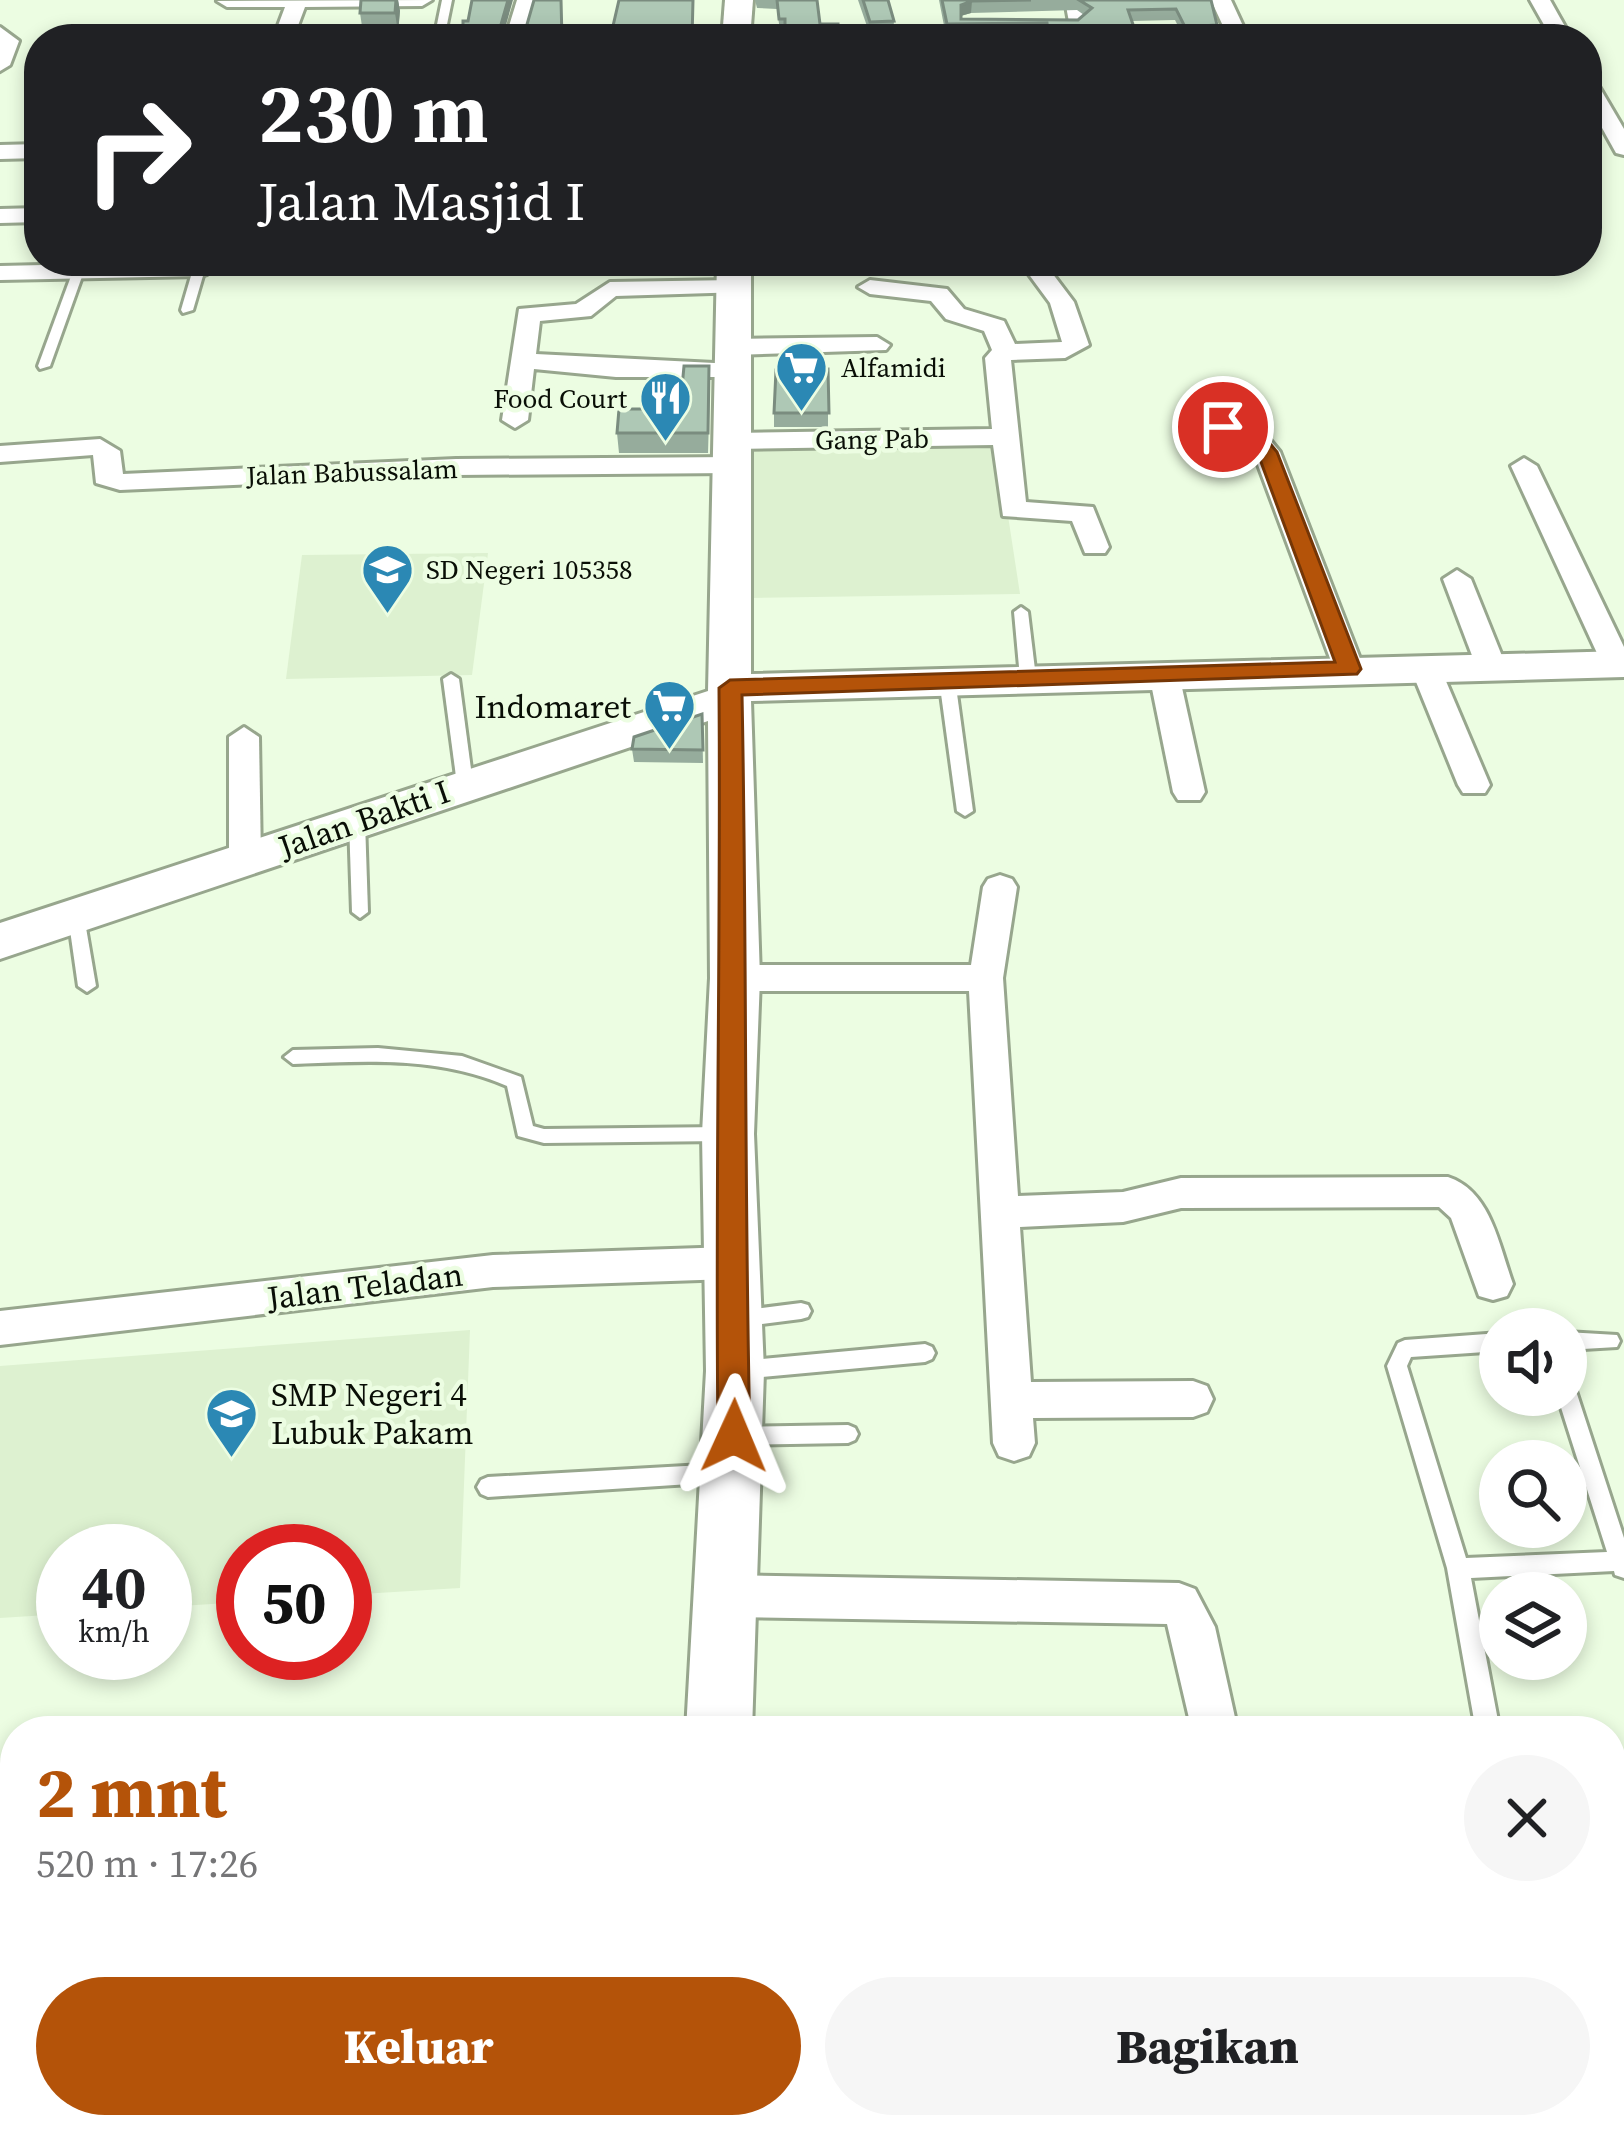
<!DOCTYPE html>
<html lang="id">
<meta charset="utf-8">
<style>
:root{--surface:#fff;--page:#f6f6f6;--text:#202124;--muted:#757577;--accent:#b45309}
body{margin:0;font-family:"Source Serif 4",serif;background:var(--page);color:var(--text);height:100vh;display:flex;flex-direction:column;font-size:45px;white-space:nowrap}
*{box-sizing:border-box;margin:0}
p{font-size:39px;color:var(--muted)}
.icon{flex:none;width:66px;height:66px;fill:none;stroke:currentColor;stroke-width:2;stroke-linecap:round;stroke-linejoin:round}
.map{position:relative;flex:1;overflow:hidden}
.sheet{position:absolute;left:0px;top:1716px;width:1626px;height:423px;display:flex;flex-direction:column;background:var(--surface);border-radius:48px 48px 0 0;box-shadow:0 6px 18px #0003}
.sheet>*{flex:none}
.top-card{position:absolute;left:24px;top:24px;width:1578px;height:252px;border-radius:48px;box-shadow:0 6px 18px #0003;background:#202124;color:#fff;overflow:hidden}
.tools{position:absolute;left:1479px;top:1308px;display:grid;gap:24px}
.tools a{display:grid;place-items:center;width:108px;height:108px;border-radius:50%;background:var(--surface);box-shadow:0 6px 18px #0003;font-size:60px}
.speed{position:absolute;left:36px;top:1524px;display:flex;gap:24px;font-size:60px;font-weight:700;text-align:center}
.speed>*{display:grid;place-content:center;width:156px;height:156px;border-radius:50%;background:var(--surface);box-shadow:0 6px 18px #0003;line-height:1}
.speed small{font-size:30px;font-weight:400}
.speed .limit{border:18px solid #d22;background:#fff;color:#111}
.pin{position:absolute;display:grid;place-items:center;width:102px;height:102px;color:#fff;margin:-51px;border:6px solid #fff;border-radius:50%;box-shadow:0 3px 12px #0007}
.me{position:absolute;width:132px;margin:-66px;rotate:1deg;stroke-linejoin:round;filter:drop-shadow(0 0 9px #0008)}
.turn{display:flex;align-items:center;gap:42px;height:252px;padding:0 36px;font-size:54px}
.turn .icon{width:156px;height:156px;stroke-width:2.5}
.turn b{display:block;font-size:84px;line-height:102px}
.round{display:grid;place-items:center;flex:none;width:126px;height:126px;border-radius:63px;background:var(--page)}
.head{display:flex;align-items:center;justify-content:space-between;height:204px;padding:0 36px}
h1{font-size:72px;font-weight:800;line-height:90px;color:var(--accent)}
.button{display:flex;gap:24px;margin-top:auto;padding:24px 36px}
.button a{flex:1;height:138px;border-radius:72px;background:var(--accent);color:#fff;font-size:48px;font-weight:800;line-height:138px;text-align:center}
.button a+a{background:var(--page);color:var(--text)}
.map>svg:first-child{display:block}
.built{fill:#ddf1d0}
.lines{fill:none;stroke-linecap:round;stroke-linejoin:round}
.service-casing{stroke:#97a68d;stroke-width:6}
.minor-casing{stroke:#97a68d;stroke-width:6}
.secondary-casing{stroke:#97a68d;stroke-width:6}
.service{fill:#fff;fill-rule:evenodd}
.minor{fill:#fff;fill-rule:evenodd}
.secondary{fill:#fff;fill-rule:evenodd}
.wall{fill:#96ac9c;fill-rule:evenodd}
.shaded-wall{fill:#7a8c7f}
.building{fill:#aec8b5;stroke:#7a8c7f;stroke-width:3}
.route{fill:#b45309;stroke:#753606;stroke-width:3}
.labels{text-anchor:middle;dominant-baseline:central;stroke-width:9;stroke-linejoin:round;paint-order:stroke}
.far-poi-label{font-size:27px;fill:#090e06;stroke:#ecfde2;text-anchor:start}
.far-street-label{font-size:27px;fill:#090e06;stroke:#ecfde2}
.poi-label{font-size:33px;fill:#090e06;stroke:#ecfde2;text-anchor:end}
.street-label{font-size:33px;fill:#090e06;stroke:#ecfde2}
</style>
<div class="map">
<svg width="1624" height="2137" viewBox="0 0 1624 2137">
<rect width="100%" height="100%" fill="#ecfde2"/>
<g class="built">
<path d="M997,444L1020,594L751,598L749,448Z"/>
<path d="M488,553L472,675L286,679L302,555Z"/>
<path d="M470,1330L460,1588L345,1595V1551H243V1602L165,1607V1551H63V1614L0,1618V1366Z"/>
</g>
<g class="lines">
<defs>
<g id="service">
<path d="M442,0H452L444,39H434Z"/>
<path d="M199,265L205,269L193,310L183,313L181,310L193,269Z"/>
<path d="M74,268L84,271L50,366L40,369L38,366Z"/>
<path d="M1021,607L1028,612L1036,678L1028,683L1020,678L1014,612Z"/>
<path d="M451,674L459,679L473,784L465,789L457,784L443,679Z"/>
<path d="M947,674L955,679L973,811L965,816L957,811L939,679Z"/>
<path d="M357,815L365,821L368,912L360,918L352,912L349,821Z"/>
<path d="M76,910L84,916L96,986L87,992L78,986L68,916Z"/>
<path d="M378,1048L462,1056L521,1077L533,1126L544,1129L723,1127L730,1129L732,1134L730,1139L723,1141L544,1143L518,1136L507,1086C438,1056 366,1061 293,1064L284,1057L293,1050Z"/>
<path d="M801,1303L808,1305L811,1311L808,1317L801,1319L737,1327L730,1325L727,1319L730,1313L737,1311Z"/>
<path d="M1566,1332L1617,1335L1620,1341L1617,1347L1566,1350Z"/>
<path d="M1500,1333V1351L1411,1357L1407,1366L1466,1558L1607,1552L1557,1395H1566V1382L1573,1385L1576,1391L1624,1538V1578L1615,1575L1614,1571L1471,1578L1500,1731H1476L1447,1568L1387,1366L1398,1343L1405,1340Z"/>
<path d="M925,1344L932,1347L935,1353L932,1359L925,1362L740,1379L733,1376L730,1370L733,1364L740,1361Z"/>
<path d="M848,1425L855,1428L858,1434L855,1440L848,1443L739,1445L732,1442L729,1436L732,1430L739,1427Z"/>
<path d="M721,1464L728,1466L732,1473L728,1480L721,1482L488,1497L481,1494L477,1487L481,1480L488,1477Z"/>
<rect x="1611" y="1958" width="13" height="24"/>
</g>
<g id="minor">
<path d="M432,0L422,6L305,7L293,39H273L285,7H227L217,1Z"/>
<path d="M517,0H537L525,39H505Z"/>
<path d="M1065,0H1085L1092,39H1072Z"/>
<path d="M1211,0H1231L1249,39H1229Z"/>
<path d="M1530,0H1550L1572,39H1552Z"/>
<path d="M0,27L19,41L10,65L0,71Z"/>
<path d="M1587,76L1594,78L1624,129V155L1616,153L1587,101Z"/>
<path d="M39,144V158L0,159V145Z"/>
<path d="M39,208V222L0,223V209Z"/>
<path d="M213,261L207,274L199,276L0,280V266Z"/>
<path d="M1019,261H1043L1074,302L1089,345L1065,358L1011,360L1026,502L1093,507L1109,547L1105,553H1085L1072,521L1003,516L993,445L735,449L722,441L735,433L992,429L985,358L992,350L984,331L946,319L931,301L870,294L858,287L870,280L947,289L964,309L1004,321L1015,344L1062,342L1050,303Z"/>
<path d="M734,280L746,287L743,292L616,296L591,316L540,321L536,354L734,364L743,367L747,372L743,377H616L534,369L528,420L515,428L502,420L519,309L576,304L610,282Z"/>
<path d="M877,337L890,345L886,350L733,355L720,347L733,339Z"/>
<path d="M1223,419L1263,431L1280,452L1364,669L1360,676L1349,679L1334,669L1254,454L1245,443L1210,427Z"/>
<path d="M100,439L120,451L123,474L456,459L734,457L747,465L734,473L456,475L120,490L96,483L93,455L0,462V446Z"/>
<path d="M1524,458L1537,466L1624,647V672L1606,671L1602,664L1511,466Z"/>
<path d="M1457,570L1471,579L1506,666L1502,673H1480L1476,666L1443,579Z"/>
<path d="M1425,657L1440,667L1490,785L1485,793H1463L1458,785L1410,667Z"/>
<path d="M1164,664L1179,674L1205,792L1200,800H1178L1173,792L1149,674Z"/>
<path d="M244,727L259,737L261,860L257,868H233L229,860V737Z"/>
<path d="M1000,875L1012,879L1017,887L1003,978L1018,1196L1123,1192L1181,1178L1448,1177C1491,1191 1499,1246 1513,1284L1507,1296L1493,1300L1479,1296L1451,1218L1439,1207L1181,1208L1123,1222L1020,1227L1031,1382L1193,1381L1207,1386L1213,1399L1207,1412L1193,1417L1033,1418L1035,1443L1029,1456L1014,1461L999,1456L993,1443L969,991H735L723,987L718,978L723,969L735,965H971L983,887L988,879Z"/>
<path d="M730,1247L744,1252L749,1263L744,1274L730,1279L493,1287L0,1345V1311L493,1255Z"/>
<path d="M726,1575L1179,1583L1195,1589L1215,1627L1238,1731H1192L1167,1624L726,1617L710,1611L704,1596L710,1581Z"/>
<rect x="75" y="2124" width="52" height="13"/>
<path d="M205,2124H257L256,2137H204Z"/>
<path d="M1270,2124H1322L1325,2137H1273Z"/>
<path d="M1459,2124H1511L1513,2137H1461Z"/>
</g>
<g id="secondary">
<path d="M725,0H753L750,39H722Z"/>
<path d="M717,261H751V674L1624,651V677L751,701L760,978L754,1134L764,1371L752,1731H686L706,1371L702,1134L710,978L708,721L0,959V923L708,691Z"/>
<path d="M674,2124H748L749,2137H675Z"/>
</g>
</defs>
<use href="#service" class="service-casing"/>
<use href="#minor" class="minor-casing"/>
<use href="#secondary" class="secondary-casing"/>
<use href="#service" class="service"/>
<use href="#minor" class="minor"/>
<use href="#secondary" class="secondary"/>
</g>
<g class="wall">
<path d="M361,0H398L400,11L398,32L363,33L360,13Z"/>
<path d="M755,0H817L785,31H780L777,9L757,8Z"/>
<path d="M858,0H888L894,21L893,33L870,35Z"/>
<path d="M939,0H1211L1217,25L1216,37L1184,38L1175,20L1132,21L1138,39H1046V34L946,36ZM1077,10L1084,15L1078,20L961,19V16L971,13Z"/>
<path d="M828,369V427H774V413Z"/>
<path d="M710,386L708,453H619L617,433L680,409Z"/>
<path d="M702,714L703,763L634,762L632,749Z"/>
</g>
<g class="shaded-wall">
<path d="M396,0H398L400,11L398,32L395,13Z"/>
<path d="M508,0H513L502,39L500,28Z"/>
<path d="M972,1L971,13L960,16L961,5Z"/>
</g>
<g class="building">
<path d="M361,0H396L395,13H360Z"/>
<path d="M472,0H508L500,28H526L534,0H561L562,39H463V21H468Z"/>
<path d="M619,0H693L692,39H610Z"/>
<path d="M777,0H817L820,24H838V39H785V19H779Z"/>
<path d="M863,0H888L894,21L870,22Z"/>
<path d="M942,0H1031L972,1L961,5V19L1078,20L1092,8L1079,0H1211L1217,25L1185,27L1176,9L1128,10L1138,39H1049L1047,23L947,24Z"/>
<path d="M684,366H709L708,433H617L619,409H680Z"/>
<path d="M828,369L829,413H774L776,370Z"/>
<path d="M702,714L703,750L632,749L634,737Z"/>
</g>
<path class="route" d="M1223,421L1261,433L1277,452L1361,669L1357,674L742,695C747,942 744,1189 750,1436L745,1446L734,1450L723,1446L718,1436C715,1186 721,937 719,688L730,680L1335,662L1258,454L1247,441L1216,431L1213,427Z"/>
<defs>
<symbol id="supermarket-pin" viewBox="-11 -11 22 30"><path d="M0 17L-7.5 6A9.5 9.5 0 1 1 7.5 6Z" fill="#2b88b4" stroke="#ecfde2"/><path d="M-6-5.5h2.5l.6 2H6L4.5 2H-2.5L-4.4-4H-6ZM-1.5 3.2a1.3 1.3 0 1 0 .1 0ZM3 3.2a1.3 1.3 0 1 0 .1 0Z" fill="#fff"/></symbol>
<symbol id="restaurant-pin" viewBox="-11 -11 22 30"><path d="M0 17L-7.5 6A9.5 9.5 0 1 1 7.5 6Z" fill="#2b88b4" stroke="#ecfde2"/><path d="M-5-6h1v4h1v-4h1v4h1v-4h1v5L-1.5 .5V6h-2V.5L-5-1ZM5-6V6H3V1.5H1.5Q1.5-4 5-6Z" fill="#fff"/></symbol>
<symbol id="school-pin" viewBox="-11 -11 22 30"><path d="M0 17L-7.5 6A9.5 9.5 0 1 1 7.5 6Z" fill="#2b88b4" stroke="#ecfde2"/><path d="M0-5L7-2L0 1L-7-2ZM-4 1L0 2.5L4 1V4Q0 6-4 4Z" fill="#fff"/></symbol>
</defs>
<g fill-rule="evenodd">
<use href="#supermarket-pin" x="772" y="338" width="59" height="81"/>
<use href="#restaurant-pin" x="636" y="368" width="59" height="81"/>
<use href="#school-pin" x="358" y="540" width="59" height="81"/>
<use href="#supermarket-pin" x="640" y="676" width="59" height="81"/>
<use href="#school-pin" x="202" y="1384" width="59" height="81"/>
</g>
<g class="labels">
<g class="far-poi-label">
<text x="841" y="367">Alfamidi</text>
<text x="627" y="398" text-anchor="end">Food Court</text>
<text x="426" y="569">SD Negeri 105358</text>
</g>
<g class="far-street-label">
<text transform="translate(872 439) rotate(-1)">Gang Pab</text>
<text transform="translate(352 472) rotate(-2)">Jalan Babussalam</text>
</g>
<g class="poi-label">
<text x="631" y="706">Indomaret</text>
<text x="271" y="1394" text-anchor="start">SMP Negeri 4<tspan x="271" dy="38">Lubuk Pakam</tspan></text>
</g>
<g class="street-label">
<text transform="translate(364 819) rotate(-19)">Jalan Bakti I</text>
<text transform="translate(365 1286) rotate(-7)">Jalan Teladan</text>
</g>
</g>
</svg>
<div class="tools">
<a><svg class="icon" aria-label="sound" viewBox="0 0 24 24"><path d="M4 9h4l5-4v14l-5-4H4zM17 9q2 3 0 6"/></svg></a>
<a><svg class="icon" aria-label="search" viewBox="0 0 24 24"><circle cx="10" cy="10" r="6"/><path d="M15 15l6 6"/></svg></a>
<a><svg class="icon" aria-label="layers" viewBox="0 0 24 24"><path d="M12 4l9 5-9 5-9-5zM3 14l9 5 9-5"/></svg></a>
</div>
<div class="speed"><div>40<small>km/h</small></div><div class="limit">50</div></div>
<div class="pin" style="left:1223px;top:427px;background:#d93025"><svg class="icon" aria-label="arrive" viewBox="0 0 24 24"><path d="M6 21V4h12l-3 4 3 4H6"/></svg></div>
<svg class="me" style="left:734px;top:1436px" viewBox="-20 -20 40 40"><path d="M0-17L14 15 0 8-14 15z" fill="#b45309" stroke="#fff" stroke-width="4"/></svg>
<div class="top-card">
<div class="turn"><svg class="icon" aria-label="right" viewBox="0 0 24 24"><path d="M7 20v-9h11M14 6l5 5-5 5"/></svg><div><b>230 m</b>Jalan Masjid I</div></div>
</div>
<section class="sheet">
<div class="head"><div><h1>2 mnt</h1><p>520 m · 17:26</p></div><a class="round"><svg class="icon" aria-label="close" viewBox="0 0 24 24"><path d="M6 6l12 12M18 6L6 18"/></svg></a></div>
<div class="button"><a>Keluar</a><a>Bagikan</a></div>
</section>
</div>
